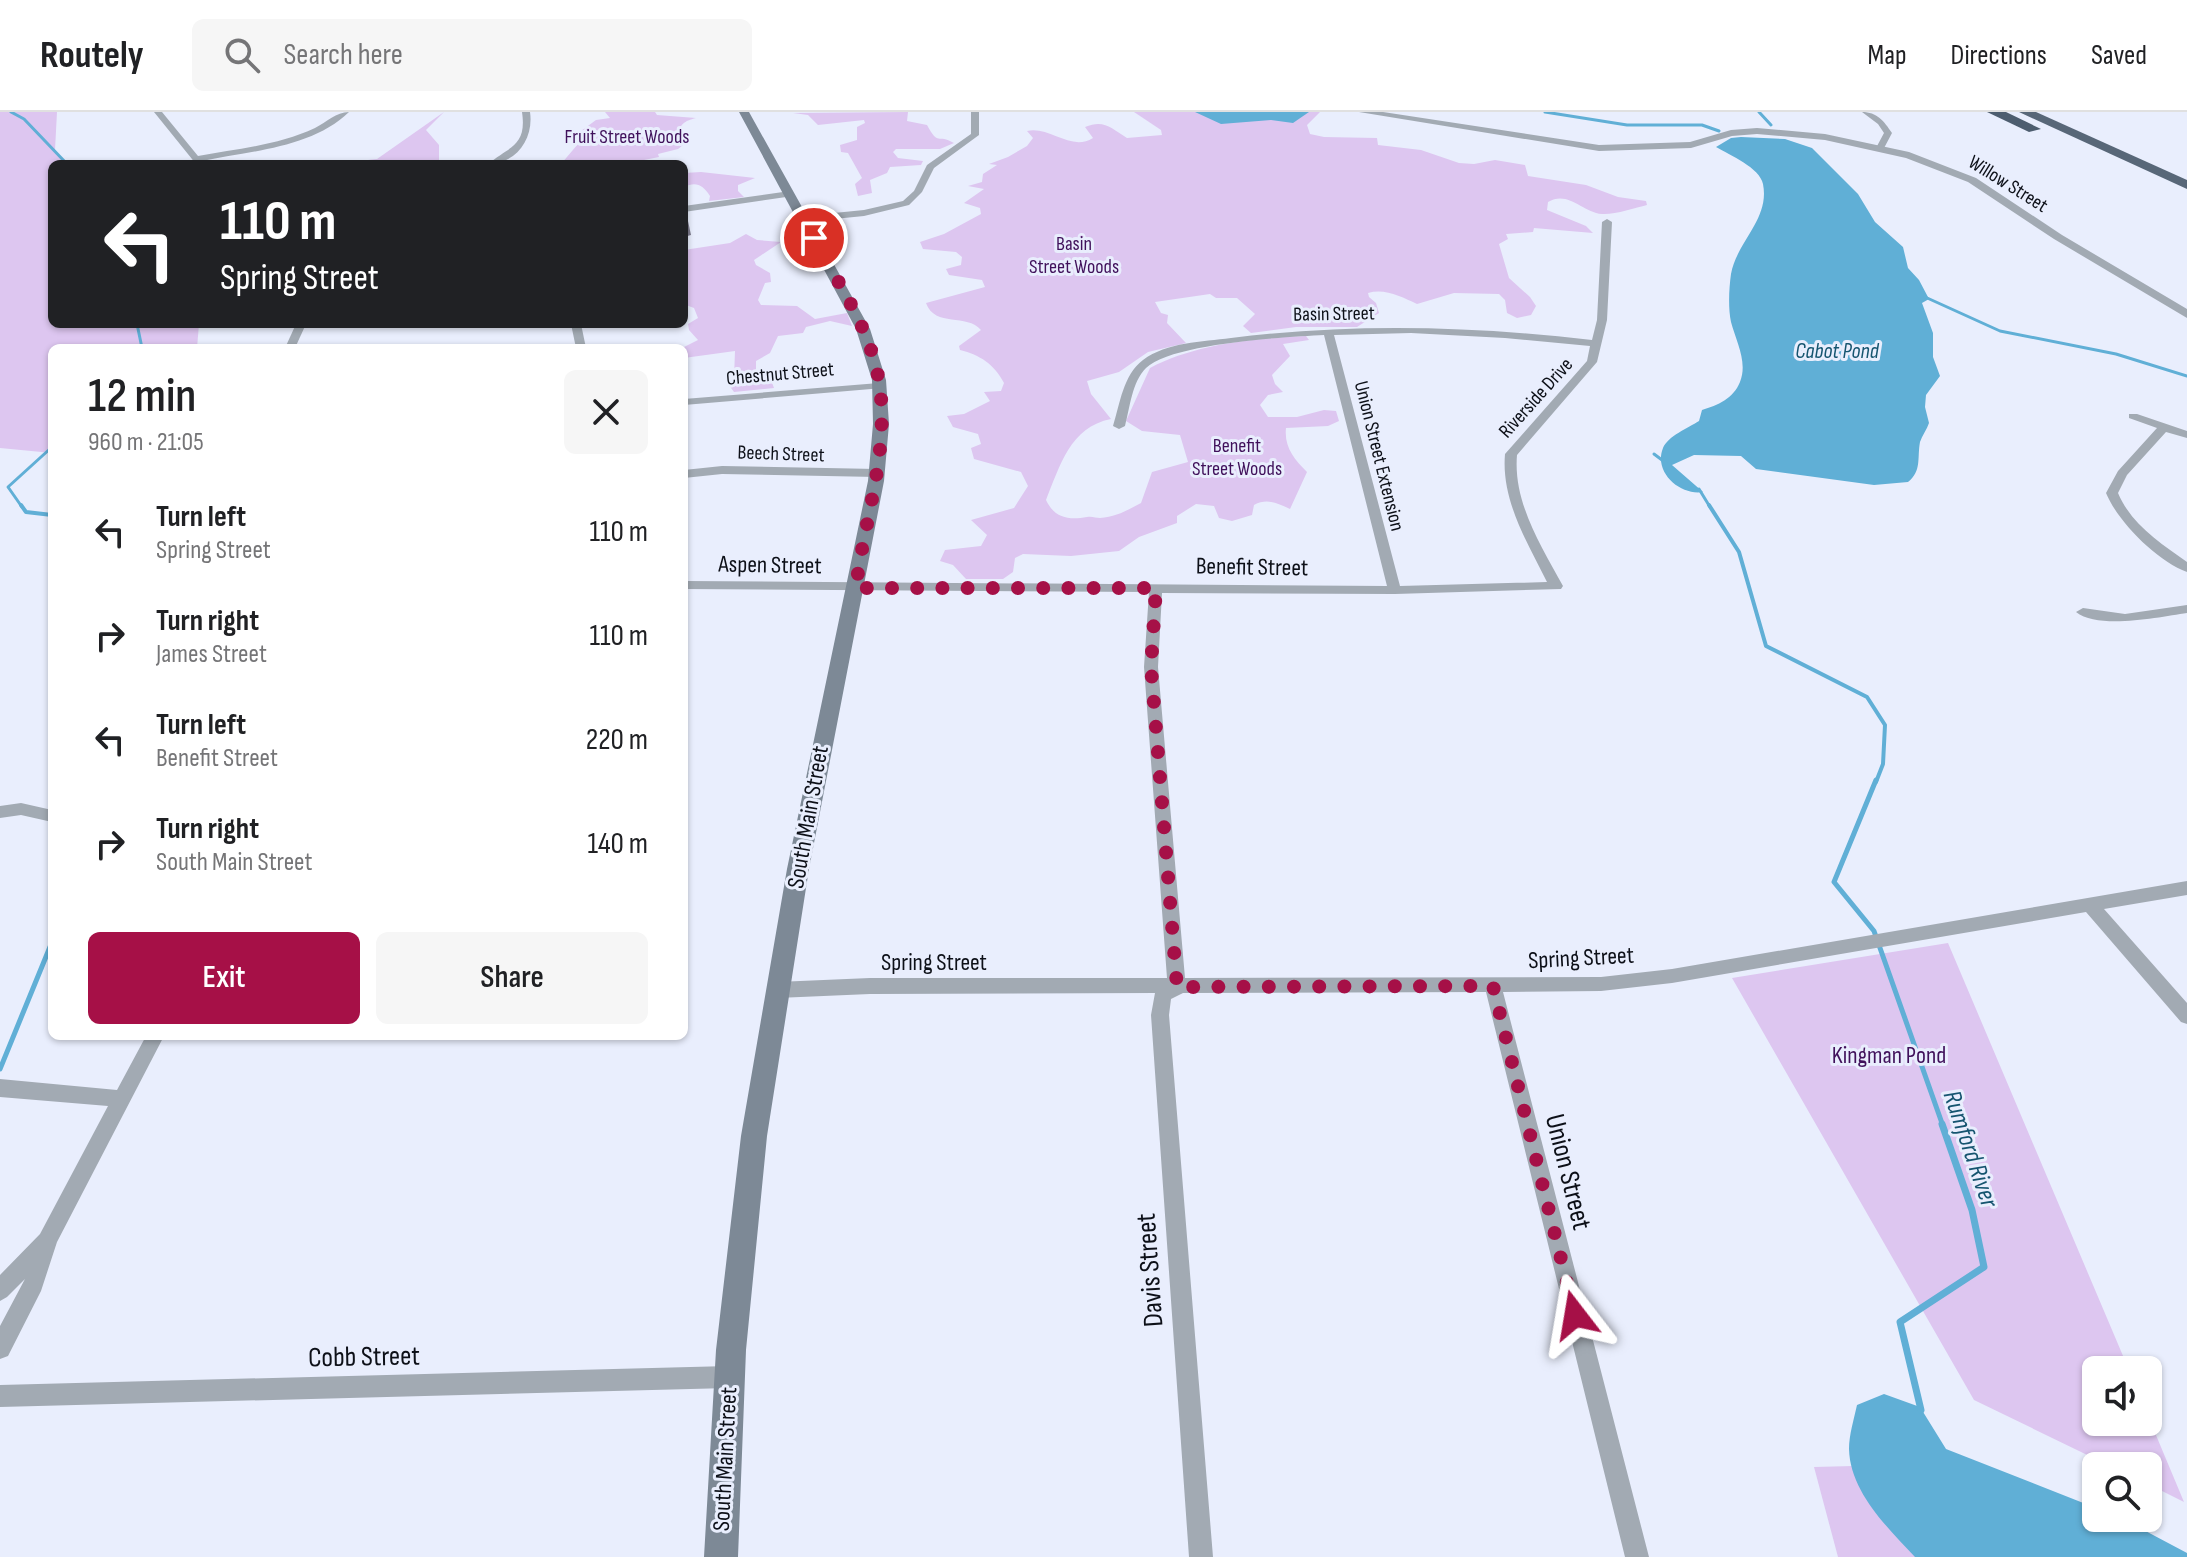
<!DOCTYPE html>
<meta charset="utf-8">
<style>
:root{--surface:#fff;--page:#f6f6f6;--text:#202124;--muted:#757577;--line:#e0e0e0;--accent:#a61047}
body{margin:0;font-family:"Sofia Sans Condensed",sans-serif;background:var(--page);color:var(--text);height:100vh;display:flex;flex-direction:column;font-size:30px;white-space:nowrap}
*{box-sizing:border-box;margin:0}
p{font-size:26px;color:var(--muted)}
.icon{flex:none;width:44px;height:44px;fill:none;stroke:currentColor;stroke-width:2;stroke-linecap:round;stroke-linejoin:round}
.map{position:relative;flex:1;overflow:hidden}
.side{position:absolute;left:48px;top:232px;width:640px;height:696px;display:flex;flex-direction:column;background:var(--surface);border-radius:12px;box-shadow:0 2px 6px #0004}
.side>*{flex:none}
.top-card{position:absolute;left:48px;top:48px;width:640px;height:168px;border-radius:12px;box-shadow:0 2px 6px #0004;background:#202124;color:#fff;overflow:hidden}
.tools{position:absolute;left:2082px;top:1244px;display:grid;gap:16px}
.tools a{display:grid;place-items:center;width:80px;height:80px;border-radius:12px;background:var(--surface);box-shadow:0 2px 6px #0004;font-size:40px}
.pin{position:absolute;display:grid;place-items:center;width:68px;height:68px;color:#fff;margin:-34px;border:4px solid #fff;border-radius:50%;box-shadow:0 2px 8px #0007}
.me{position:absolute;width:88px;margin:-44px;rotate:346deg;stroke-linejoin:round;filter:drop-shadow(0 0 6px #0008)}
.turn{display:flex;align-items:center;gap:28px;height:168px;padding:0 40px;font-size:36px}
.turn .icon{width:104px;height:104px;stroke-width:2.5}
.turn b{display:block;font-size:56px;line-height:68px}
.round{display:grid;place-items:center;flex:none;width:84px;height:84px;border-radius:12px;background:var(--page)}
.summary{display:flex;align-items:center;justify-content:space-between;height:136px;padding:0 40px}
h1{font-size:48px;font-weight:600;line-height:60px}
.cta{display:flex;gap:16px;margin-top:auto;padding:16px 40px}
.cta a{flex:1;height:92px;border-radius:12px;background:var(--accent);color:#fff;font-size:32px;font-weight:600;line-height:92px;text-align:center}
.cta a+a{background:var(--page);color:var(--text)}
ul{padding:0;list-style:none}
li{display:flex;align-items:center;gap:24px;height:104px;padding:0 40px}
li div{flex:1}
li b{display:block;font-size:30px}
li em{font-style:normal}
header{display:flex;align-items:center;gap:48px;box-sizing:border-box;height:112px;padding:0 40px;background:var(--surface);border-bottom:2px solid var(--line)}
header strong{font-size:38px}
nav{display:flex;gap:44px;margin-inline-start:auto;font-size:28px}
.search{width:560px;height:72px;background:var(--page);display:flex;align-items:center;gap:20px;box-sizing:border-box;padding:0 28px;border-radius:12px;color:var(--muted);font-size:30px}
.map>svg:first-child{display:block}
.green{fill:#ddc6f0}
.water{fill:#60afd6}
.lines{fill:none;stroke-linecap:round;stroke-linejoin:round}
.stream-far3{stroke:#60afd6;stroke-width:3}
.stream-far2{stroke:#60afd6;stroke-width:4}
.stream-far1{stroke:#60afd6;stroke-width:5}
.stream{stroke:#60afd6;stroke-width:7}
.minor{fill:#a2aab3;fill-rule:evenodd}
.tertiary{fill:#a2aab3;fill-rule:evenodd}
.secondary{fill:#7d8996;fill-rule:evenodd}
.trunk{fill:#586778;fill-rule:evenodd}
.motorway{fill:#4d5d6f;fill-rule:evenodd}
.shaded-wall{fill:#7d7b8d}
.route{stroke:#a61047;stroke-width:14;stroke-dasharray:0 25.2}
.labels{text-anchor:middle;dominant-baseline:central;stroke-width:6;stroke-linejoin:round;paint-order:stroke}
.far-park-label{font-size:20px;fill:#40115b;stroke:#e9eefd}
.far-street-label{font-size:20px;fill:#0d1018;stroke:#e9eefd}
.far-water-label{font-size:22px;font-style:italic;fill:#165570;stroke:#e9eefd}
.street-label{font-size:24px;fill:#0d1018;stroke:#e9eefd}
.park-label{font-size:24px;fill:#40115b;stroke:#e9eefd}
.water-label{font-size:26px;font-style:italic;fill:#165570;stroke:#e9eefd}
.near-street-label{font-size:28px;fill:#0d1018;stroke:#e9eefd}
</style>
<header>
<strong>Routely</strong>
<div class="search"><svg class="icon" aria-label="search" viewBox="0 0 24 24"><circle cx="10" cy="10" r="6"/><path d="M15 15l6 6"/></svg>Search here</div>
<nav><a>Map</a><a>Directions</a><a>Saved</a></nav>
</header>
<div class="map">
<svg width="2187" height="1445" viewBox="0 0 2187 1445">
<rect width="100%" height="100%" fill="#e9eefd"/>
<g class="green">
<path d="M0,0H57L55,38L64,52H52V212H199L197,236H52V341L0,336Z"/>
<path d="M444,0L426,18L439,33V48L431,52H332L377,47Z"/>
<path d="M605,0H655L657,3L696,6C684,9 680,12 677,25L688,29L678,37L658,42L659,45L624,52H561L578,32L577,22L596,8L610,6Z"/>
<path d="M908,0L907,9L927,13C939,35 937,21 954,31L940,37H896L893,40L898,46L923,49L921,53L890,55L887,61L870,68L872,81L858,84L855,72L862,66L848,41L841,40L840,33L857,28V15L865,11L864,8L818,13L808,3L793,1Z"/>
<path d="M1134,0H1320L1307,13L1310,22L1324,25L1377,26L1378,33L1421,38L1459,51L1474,52L1495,48L1525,53L1528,64L1586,73L1618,85L1646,89L1647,93C1635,96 1614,103 1602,102C1582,100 1568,78 1548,90L1547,98L1586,114L1593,121L1534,116L1533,120L1506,122L1508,127L1499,132L1509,166L1530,185L1536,194L1531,203L1517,206L1507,201L1505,188L1499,182L1454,181L1417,192C1402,185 1385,176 1368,181L1369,185L1376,191L1379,201L1357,215H1296L1251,221L1243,214L1255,202L1237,186H1216L1210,182L1155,190L1161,201L1168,203L1167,211L1186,231L1148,240L1119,260L1087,269L1091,282L1111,307C1070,315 1060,354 1046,388C1055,407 1070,408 1087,405C1092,404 1096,406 1100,406C1116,405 1128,398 1141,391L1152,360L1188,350L1180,323L1142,319L1126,309L1150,256C1195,232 1255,226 1306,224L1309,228L1283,232L1290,244L1272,263L1275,272L1283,280L1268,283L1260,293L1268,305H1297L1324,298L1336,299L1339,309L1328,314L1286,316C1284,335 1294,347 1307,360L1290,397C1277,391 1267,386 1254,393L1252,403L1232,409L1219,406L1214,394L1196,392L1177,404V411L1139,425L1119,439L1071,444L1023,442L1015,446L1013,460L1003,467H966L953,453L940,449L945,438L981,434L987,423L971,408L1014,396L1028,374L1021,360L974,347L971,336L981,332L978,322L953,315L947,304L964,302L990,289L984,280L1001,279L1004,271C994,252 980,243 960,238L959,234L981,218C967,201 935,216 926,191L985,175L982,168L949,163L946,157L961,153L962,145L956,140L923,137L920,130L944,122L981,102L980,96L964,91L984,77L968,74L982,70L983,62L997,53L989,52L1008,45L1027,34L1033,26L1027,19C1050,14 1071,40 1093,26L1085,15C1104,7 1111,16 1127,26L1162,23L1161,18Z"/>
<path d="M701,60L755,66L738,73V79L744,85L709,89L710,84C703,73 696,69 684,75V61Z"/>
<path d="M746,122L757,128L781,130L754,148L756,153L770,161L771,170L765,171L758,188L761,193L797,194L815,207L847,201L852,214L830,209L806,215L803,221L778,224L770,241L756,249V261L771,268L774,276L734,280L726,269L734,266L735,239L684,246L682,236L698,228L689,218L688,212L698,206L694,196L686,193L684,188V138L730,131Z"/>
<path d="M1948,831L2129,1258H2096V1310H2148V1304L2184,1390L2148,1372V1354H2110L1974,1288L1732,866Z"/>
<path d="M1853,1354L1855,1359L1924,1445H1838L1814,1355Z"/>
</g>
<g class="water">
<path d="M1195,0H1309L1293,11L1271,8L1221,12Z"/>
<path d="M1741,25L1785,27L1812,36L1858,82L1875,110L1903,135L1908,156L1919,168L1929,187L1922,191L1933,221V245L1940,264L1926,283L1925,295L1929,311C1927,317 1922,324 1920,330C1917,346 1922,359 1908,370L1874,373L1756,357L1741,344L1694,343L1672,353L1703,380C1681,384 1653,361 1663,336C1668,324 1688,316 1699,309L1702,298C1718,293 1733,287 1740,270C1748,250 1736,229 1731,210C1728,196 1729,176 1731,162C1737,129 1770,107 1763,72C1760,56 1730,43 1716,35L1731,26Z"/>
<path d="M1884,1282L1920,1295L1946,1337L2096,1396V1406H2121L2187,1441V1445H1915C1888,1416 1850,1380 1849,1337C1849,1323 1854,1307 1857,1293Z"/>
</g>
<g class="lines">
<g class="stream-far3">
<path d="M11,0L24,7L67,52"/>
<path d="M1545,0L1627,13H1702L1719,19"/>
<path d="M1759,0L1771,13"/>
<path d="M1925,185L2000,219L2116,242L2187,264"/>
<path d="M137,212L142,236"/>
<path d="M1654,342L1666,351"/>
<path d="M1699,377L1710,395"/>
<path d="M22,395L8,375L52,335"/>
</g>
<g class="stream-far2">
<path d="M21,393L26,400L52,403"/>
<path d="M1709,393L1739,440L1766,534L1867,585L1885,613L1883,652L1876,670"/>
</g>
<g class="stream-far1">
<path d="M1876,668L1834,770L1874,819L1943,1014"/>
<path d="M0,957L52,830"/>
</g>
<path class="stream" d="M1921,1298L1900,1210L1984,1155L1972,1098L1942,1012"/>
<g class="minor">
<path d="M154,0H162L198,44C237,37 279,33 315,16C327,10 336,0 349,0C312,36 250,39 202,49L204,52H196Z"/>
<path d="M522,0H530C534,27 516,52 488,52C510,34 527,34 522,0Z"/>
<path d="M971,0H979V23L934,56L922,80L909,93L864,104L804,110L799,107L804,104L864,98L903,89L914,79L927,53L971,22Z"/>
<path d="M1862,0C1877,0 1884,9 1892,21L1883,38L1876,36L1884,21L1878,12Z"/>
<path d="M790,79L794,82L793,84L684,100V94Z"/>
<path d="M1607,107L1612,110L1607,208L1597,250L1517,343C1513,390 1541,434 1563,474L1561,477L1395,482L1162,481L1158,555L1185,866L1601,865L1672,857L2187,769V783L2104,797L2187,891V912L2181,910L2086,800L1672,871L1601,879L1503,880L1649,1445H1625L1486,880L1183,881L1171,887L1169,903L1213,1445H1189L1151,903L1155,881L870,882L777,886L771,883L768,878L771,873L777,870L870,866H1167L1144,555L1149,480L684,477V469L1387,474L1324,223C1286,225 1172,231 1146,256C1132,270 1130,295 1125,314L1119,317L1113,314C1120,292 1123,263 1143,248C1167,230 1202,230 1231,226C1352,211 1471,214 1592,228L1597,208L1602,110ZM1411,221L1505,226L1590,234L1587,249L1505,342C1501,388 1527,430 1547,470L1400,474L1334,223Z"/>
<path d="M296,212H306L295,236H285Z"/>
<path d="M571,212H581L586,236H576Z"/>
<path d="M879,271L883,272V276L684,293V287Z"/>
<path d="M2129,302H2137L2187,319V326L2166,320L2127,363L2118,381C2131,412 2160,431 2187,450V460C2157,449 2118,410 2106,381L2118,359L2157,316L2129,306Z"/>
<path d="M722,354L877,357L883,361L877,365L722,362L684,366V358Z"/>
<path d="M2187,493V501C2159,505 2099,518 2076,500L2083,496L2125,502Z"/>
<path d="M21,691L52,698V710L21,703L0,706V694Z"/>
<path d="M146,924H164L57,1130L41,1179L8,1244L0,1247V1214L25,1167L7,1185L0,1189V1163L40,1122L108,994L0,985V967L117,978Z"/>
<path d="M729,1254L737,1257L740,1265L737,1273L729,1276L0,1295V1273Z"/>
</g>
<path class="tertiary" d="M1359,0H1383L1599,33L1690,30L1731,18L1757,16L1825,22L1909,40L1976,66L2062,123L2187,197V206L2054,127L1968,70L1906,46L1825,28L1757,22L1732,24L1691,36L1599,39Z"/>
<path class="secondary" d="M739,0H749L870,217L886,268L889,312L884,369L809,757L767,1024L746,1238L738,1445H704L716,1238L741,1024L787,757L868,369L873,312L872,268L856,217Z"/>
<path class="trunk" d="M2019,0H2036L2187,68V77Z"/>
<path class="motorway" d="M1987,0H2006L2041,17L2029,20Z"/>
</g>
<path class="shaded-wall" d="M684,109H688L691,123L684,125Z"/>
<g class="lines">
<path class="route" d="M814,126C834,164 859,200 872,241C898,319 865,398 856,476H1156L1151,555L1177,875L1493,874L1575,1203"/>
</g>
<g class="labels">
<g class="far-park-label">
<text x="627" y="25">Fruit Street Woods</text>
<text x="1074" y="132">Basin<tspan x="1074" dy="23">Street Woods</tspan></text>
<text x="1237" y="334">Benefit<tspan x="1237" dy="23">Street Woods</tspan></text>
</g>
<g class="far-street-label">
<text transform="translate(2008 72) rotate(32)">Willow Street</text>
<text transform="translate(1334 202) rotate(-1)">Basin Street</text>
<text transform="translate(780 262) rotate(-5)">Chestnut Street</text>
<text transform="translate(1536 286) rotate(-48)">Riverside Drive</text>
<text transform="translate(781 342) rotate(2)">Beech Street</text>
<text transform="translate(1379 344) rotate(76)">Union Street Extension</text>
</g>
<g class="far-water-label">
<text x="1837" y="239">Cabot Pond</text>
</g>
<g class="street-label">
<text transform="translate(770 453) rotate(1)">Aspen Street</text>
<text transform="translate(1252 455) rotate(1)">Benefit Street</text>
<text transform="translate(808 705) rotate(-80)">South Main Street</text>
<text transform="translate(1581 846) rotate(-3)">Spring Street</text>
<text x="934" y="850">Spring Street</text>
<text transform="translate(725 1347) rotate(-87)">South Main Street</text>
</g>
<g class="park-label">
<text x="1889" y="943">Kingman Pond</text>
</g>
<g class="water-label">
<text transform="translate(1970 1037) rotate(71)">Rumford River</text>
</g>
<g class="near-street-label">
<text transform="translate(1568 1060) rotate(76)">Union Street</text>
<text transform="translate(1150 1158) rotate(-94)">Davis Street</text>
<text transform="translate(364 1245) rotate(-1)">Cobb Street</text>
</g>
</g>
</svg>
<div class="tools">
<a><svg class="icon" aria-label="sound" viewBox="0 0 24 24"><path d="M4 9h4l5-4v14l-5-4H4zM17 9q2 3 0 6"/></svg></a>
<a><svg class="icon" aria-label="search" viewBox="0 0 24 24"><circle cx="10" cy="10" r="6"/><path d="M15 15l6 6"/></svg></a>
</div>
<div class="pin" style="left:814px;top:126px;background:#d93025"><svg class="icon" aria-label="arrive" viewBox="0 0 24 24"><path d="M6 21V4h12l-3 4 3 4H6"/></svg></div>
<svg class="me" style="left:1575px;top:1203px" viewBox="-20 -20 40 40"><path d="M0-17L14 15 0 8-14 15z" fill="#a61047" stroke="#fff" stroke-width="4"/></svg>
<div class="top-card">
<div class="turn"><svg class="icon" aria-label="left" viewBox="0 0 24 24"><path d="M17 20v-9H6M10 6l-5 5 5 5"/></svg><div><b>110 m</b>Spring Street</div></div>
</div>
<section class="side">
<div class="summary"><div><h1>12 min</h1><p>960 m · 21:05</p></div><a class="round"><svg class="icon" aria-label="close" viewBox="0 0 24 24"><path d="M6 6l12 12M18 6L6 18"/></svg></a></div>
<ul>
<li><svg class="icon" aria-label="left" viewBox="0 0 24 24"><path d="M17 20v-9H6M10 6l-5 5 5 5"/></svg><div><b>Turn left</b><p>Spring Street</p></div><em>110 m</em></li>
<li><svg class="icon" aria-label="right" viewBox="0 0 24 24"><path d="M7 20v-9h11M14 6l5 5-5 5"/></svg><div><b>Turn right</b><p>James Street</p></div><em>110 m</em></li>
<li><svg class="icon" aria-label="left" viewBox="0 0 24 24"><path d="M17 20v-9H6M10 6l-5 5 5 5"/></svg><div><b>Turn left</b><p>Benefit Street</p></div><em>220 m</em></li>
<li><svg class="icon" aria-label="right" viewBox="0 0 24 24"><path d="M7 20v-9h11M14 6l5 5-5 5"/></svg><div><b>Turn right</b><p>South Main Street</p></div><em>140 m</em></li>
</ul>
<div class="cta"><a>Exit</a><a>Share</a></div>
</section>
</div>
